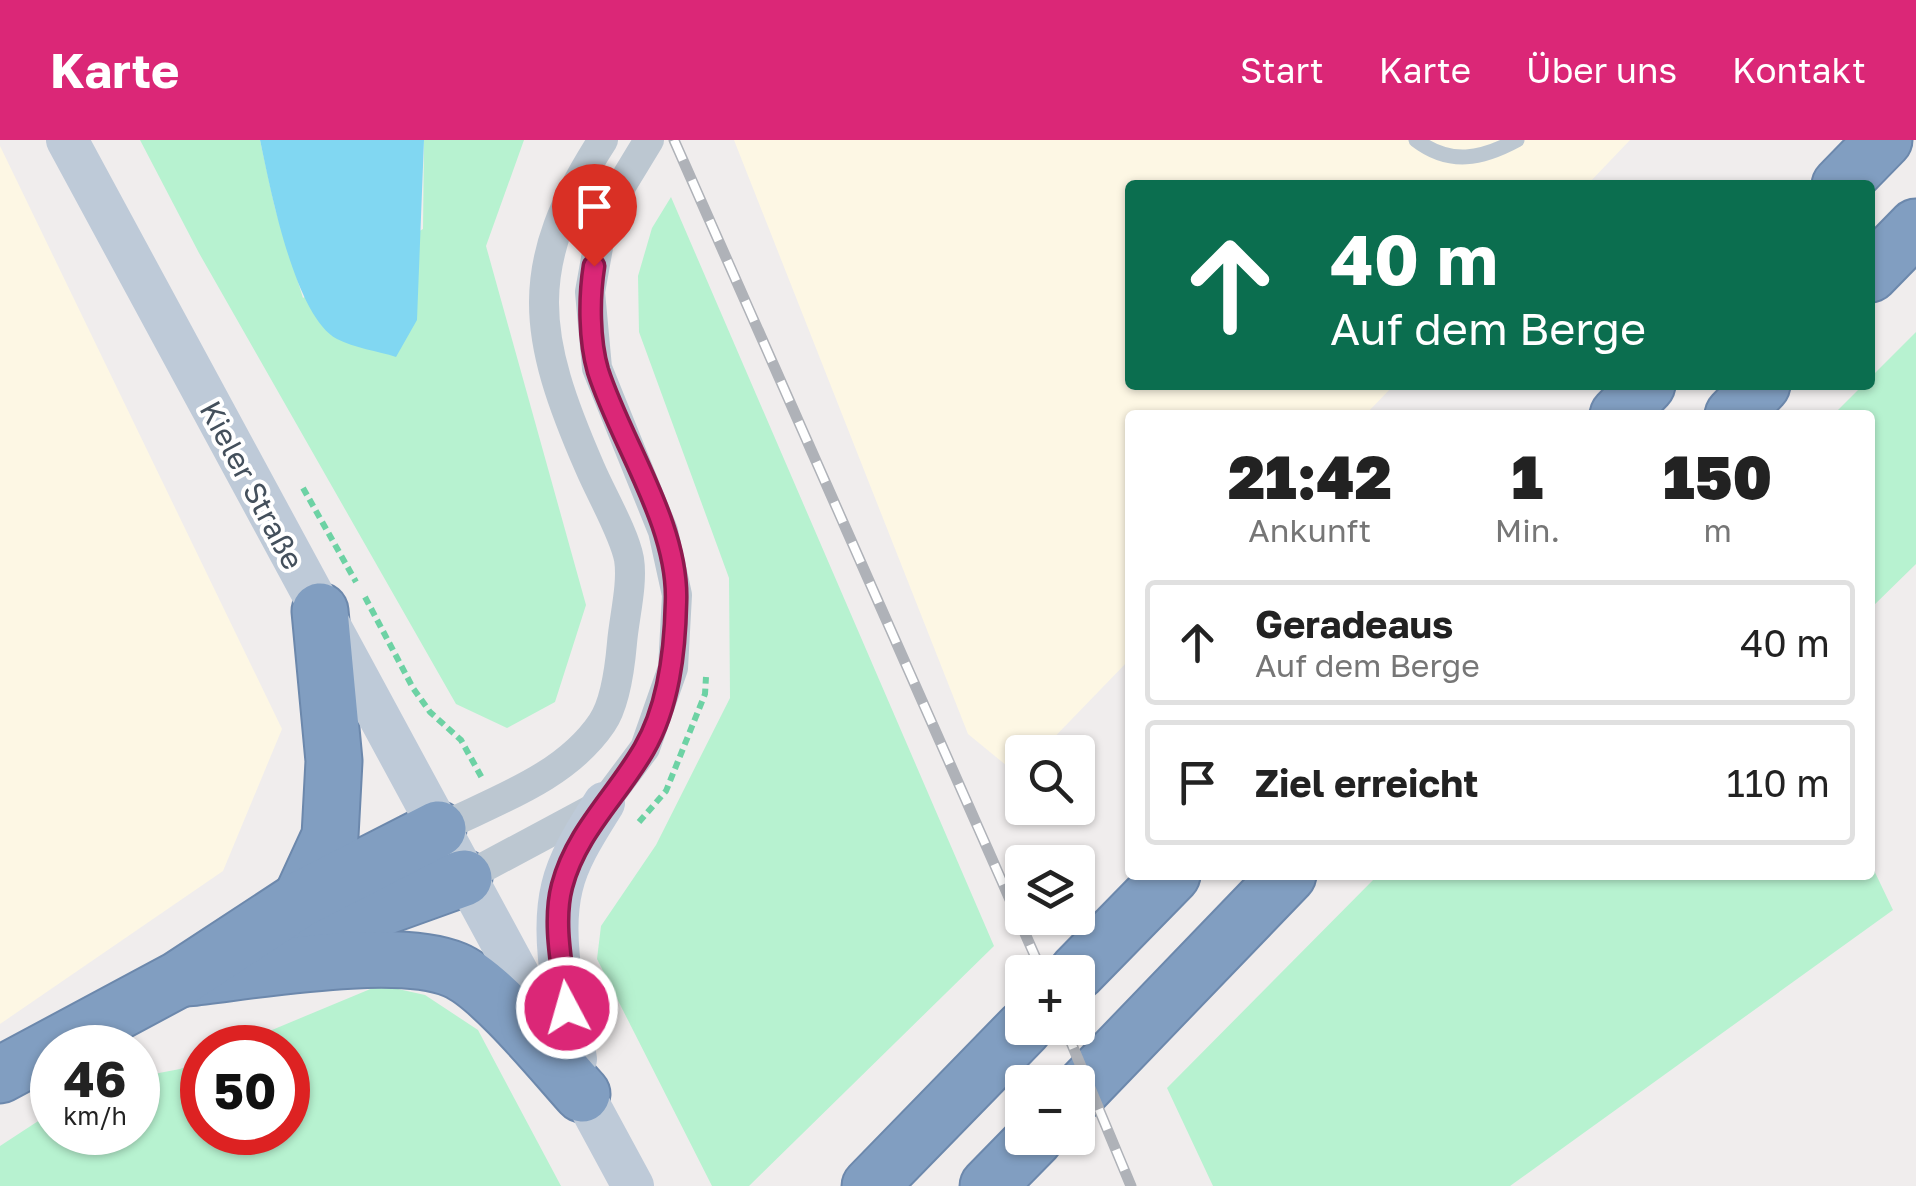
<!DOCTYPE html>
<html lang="de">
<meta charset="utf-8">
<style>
:root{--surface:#fff;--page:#f2f2f2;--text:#222;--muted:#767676;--line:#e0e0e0;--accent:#db2777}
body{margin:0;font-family:"Golos Text",sans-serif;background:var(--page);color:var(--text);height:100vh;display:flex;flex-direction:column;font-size:38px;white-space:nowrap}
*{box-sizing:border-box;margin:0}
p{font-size:32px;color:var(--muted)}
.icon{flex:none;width:55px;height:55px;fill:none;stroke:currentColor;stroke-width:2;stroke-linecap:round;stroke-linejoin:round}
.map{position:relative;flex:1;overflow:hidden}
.details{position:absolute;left:1125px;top:270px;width:750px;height:470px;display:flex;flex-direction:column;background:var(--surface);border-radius:10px;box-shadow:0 2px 8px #0004}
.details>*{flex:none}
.guide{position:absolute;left:1125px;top:40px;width:750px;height:210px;border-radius:10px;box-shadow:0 2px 8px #0004;background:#0b6e4f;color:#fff;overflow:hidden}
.fabs{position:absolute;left:1005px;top:595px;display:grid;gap:20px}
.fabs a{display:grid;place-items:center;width:90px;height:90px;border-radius:10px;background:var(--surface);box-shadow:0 2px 8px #0004;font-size:50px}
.speed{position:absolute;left:30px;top:885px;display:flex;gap:20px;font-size:50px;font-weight:700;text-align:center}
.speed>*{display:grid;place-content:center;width:130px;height:130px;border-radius:50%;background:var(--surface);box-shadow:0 2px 8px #0004;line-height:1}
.speed small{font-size:25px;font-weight:400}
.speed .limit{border:15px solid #d22;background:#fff;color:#111}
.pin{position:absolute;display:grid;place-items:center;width:85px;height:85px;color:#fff;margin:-102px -42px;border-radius:50% 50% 50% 0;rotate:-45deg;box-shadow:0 0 10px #0007}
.pin .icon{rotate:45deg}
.me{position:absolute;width:110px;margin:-55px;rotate:354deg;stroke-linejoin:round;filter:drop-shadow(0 0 8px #0008)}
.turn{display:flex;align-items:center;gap:35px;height:210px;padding:0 40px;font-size:45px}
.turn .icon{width:130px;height:130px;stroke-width:2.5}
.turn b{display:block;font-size:70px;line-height:85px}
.eta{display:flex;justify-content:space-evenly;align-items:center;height:170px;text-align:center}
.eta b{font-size:60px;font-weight:800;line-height:70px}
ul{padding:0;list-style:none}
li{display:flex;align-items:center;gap:30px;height:125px;margin:0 20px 15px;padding:0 20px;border:5px solid var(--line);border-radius:10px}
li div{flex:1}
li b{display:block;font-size:38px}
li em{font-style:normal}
header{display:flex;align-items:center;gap:60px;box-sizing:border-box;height:140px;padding:0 50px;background:var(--accent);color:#fff}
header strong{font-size:48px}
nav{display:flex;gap:55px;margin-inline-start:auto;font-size:35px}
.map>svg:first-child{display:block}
.commercial{fill:#fdf7e4}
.green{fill:#b7f2d0}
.water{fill:#81d7f2}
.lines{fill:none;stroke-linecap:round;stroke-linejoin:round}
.motorway-casing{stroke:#6c88ac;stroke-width:59}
.path{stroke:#6dd2a4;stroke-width:6;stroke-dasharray:8 5;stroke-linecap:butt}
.service{stroke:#bcc7d1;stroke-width:15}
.minor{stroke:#bcc7d1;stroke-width:30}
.secondary{stroke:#becad8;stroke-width:42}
.motorway{stroke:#819ec1;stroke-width:55}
.rail-casing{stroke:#afb2b8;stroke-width:11}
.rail{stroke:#fff;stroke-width:8;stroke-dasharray:22;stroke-linecap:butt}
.route-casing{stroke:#8e194d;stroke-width:25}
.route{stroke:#db2777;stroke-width:18}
.labels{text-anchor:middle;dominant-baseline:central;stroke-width:8;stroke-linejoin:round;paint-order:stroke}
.street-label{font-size:30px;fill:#44505c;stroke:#fff}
</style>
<header>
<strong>Karte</strong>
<nav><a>Start</a><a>Karte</a><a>Über uns</a><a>Kontakt</a></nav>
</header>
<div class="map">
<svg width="1916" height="1046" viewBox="0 0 1916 1046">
<rect width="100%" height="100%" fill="#f0eded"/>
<g class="commercial">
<path d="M734,0H1630L1587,45H1130V245H1394L1365,275H1130V519L1040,612H1022V631L1018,635L968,594Z"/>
<path d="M0,6L282,589L223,731L0,884Z"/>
</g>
<g class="green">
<path d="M140,0H260L275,68L303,158L423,89L424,0H524L486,106L586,465L555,562L507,588L456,564L199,113Z"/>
<path d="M671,57L994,806L749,1046H712L597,819L601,786L656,705L730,558L729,438L639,192L638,136L652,88Z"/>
<path d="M1916,192V424L1870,469V275H1833L1863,245H1870V238Z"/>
<path d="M1870,722L1893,770L1510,1046H1213L1167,948L1378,735H1870Z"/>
<path d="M380,845L425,855L478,890L561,1046H0V1006L52,972V992H138V937L180,929L202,920V992H288V908L231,907Z"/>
</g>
<path class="water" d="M260,0H424L417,180L396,217C378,211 354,208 337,199C294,176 270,46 260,0Z"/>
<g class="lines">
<defs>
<g id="motorway">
<path d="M1840,45L1884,0"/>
<path d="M1870,134L1916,87"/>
<path d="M1618,275L1647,245"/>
<path d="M1733,275L1762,245"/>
<path d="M301,759L330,696L334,621L320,471"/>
<path d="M272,807L464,738"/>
<path d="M1077,832L1172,735"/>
<path d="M187,838C252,831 397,805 455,830C491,845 554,923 582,954"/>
<path d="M0,935L179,839L301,759L438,689"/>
<path d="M1078,953L1288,735"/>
<path d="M870,1046L1024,888"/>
<path d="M988,1046L1035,998"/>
</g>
</defs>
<use href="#motorway" class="motorway-casing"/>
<g class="path">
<path d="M303,348L356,442"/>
<path d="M365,457L413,548L430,572L461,600L482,638"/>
<path d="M639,682L666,651L705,554L706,537"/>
</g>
<path class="service" d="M1416,0C1450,26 1482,19 1517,0"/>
<g class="minor">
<path d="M438,689C494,661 565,638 602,583C615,564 620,526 622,503C624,478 633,444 629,419C624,393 601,354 590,328C532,195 521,127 603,0"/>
<path d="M464,738L604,663L645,608L673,528L677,455L663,391L597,228L590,152L604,74L649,0"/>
</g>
<g class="secondary">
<path d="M67,0L633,1046"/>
<path d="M576,919C567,866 549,800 562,747C569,717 588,689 604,663"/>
</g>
<use href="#motorway" class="motorway"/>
<defs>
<g id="rail">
<path d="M674,0L1042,832"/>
<path d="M1065,888L1131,1046"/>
</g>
</defs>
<use href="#rail" class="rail-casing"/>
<use href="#rail" class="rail"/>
</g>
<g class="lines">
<defs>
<path id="route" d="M567,868C563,830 552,784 562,746C576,692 617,656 644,609C669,566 675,511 676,462C679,385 621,303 598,231C589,200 589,158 594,126"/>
</defs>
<use href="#route" class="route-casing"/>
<use href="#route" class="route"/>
</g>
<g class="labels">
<g class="street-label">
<text transform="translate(252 345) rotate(62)">Kieler Straße</text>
</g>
</g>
</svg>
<div class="fabs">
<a><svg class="icon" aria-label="search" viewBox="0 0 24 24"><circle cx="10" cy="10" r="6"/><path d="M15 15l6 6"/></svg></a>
<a><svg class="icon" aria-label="layers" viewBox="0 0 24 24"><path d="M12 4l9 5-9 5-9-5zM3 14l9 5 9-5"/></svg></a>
<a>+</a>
<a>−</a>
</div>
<div class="speed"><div>46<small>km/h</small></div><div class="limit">50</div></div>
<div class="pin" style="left:594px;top:126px;background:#d93025"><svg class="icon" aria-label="arrive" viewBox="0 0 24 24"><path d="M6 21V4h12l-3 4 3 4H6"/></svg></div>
<svg class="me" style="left:567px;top:868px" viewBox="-20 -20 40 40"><circle r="17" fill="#db2777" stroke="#fff" stroke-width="3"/><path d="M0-11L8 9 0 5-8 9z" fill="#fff"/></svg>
<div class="guide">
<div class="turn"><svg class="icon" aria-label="ahead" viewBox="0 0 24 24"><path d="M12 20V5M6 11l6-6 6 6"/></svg><div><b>40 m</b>Auf dem Berge</div></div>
</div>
<section class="details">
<div class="eta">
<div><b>21:42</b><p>Ankunft</p></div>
<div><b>1</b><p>Min.</p></div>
<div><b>150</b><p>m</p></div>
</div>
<ul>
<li><svg class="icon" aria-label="ahead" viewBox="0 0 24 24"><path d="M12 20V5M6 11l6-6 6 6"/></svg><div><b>Geradeaus</b><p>Auf dem Berge</p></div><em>40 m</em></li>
<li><svg class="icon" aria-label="arrive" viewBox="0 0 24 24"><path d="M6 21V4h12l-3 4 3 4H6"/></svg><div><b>Ziel erreicht</b></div><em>110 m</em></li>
</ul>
</section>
</div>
